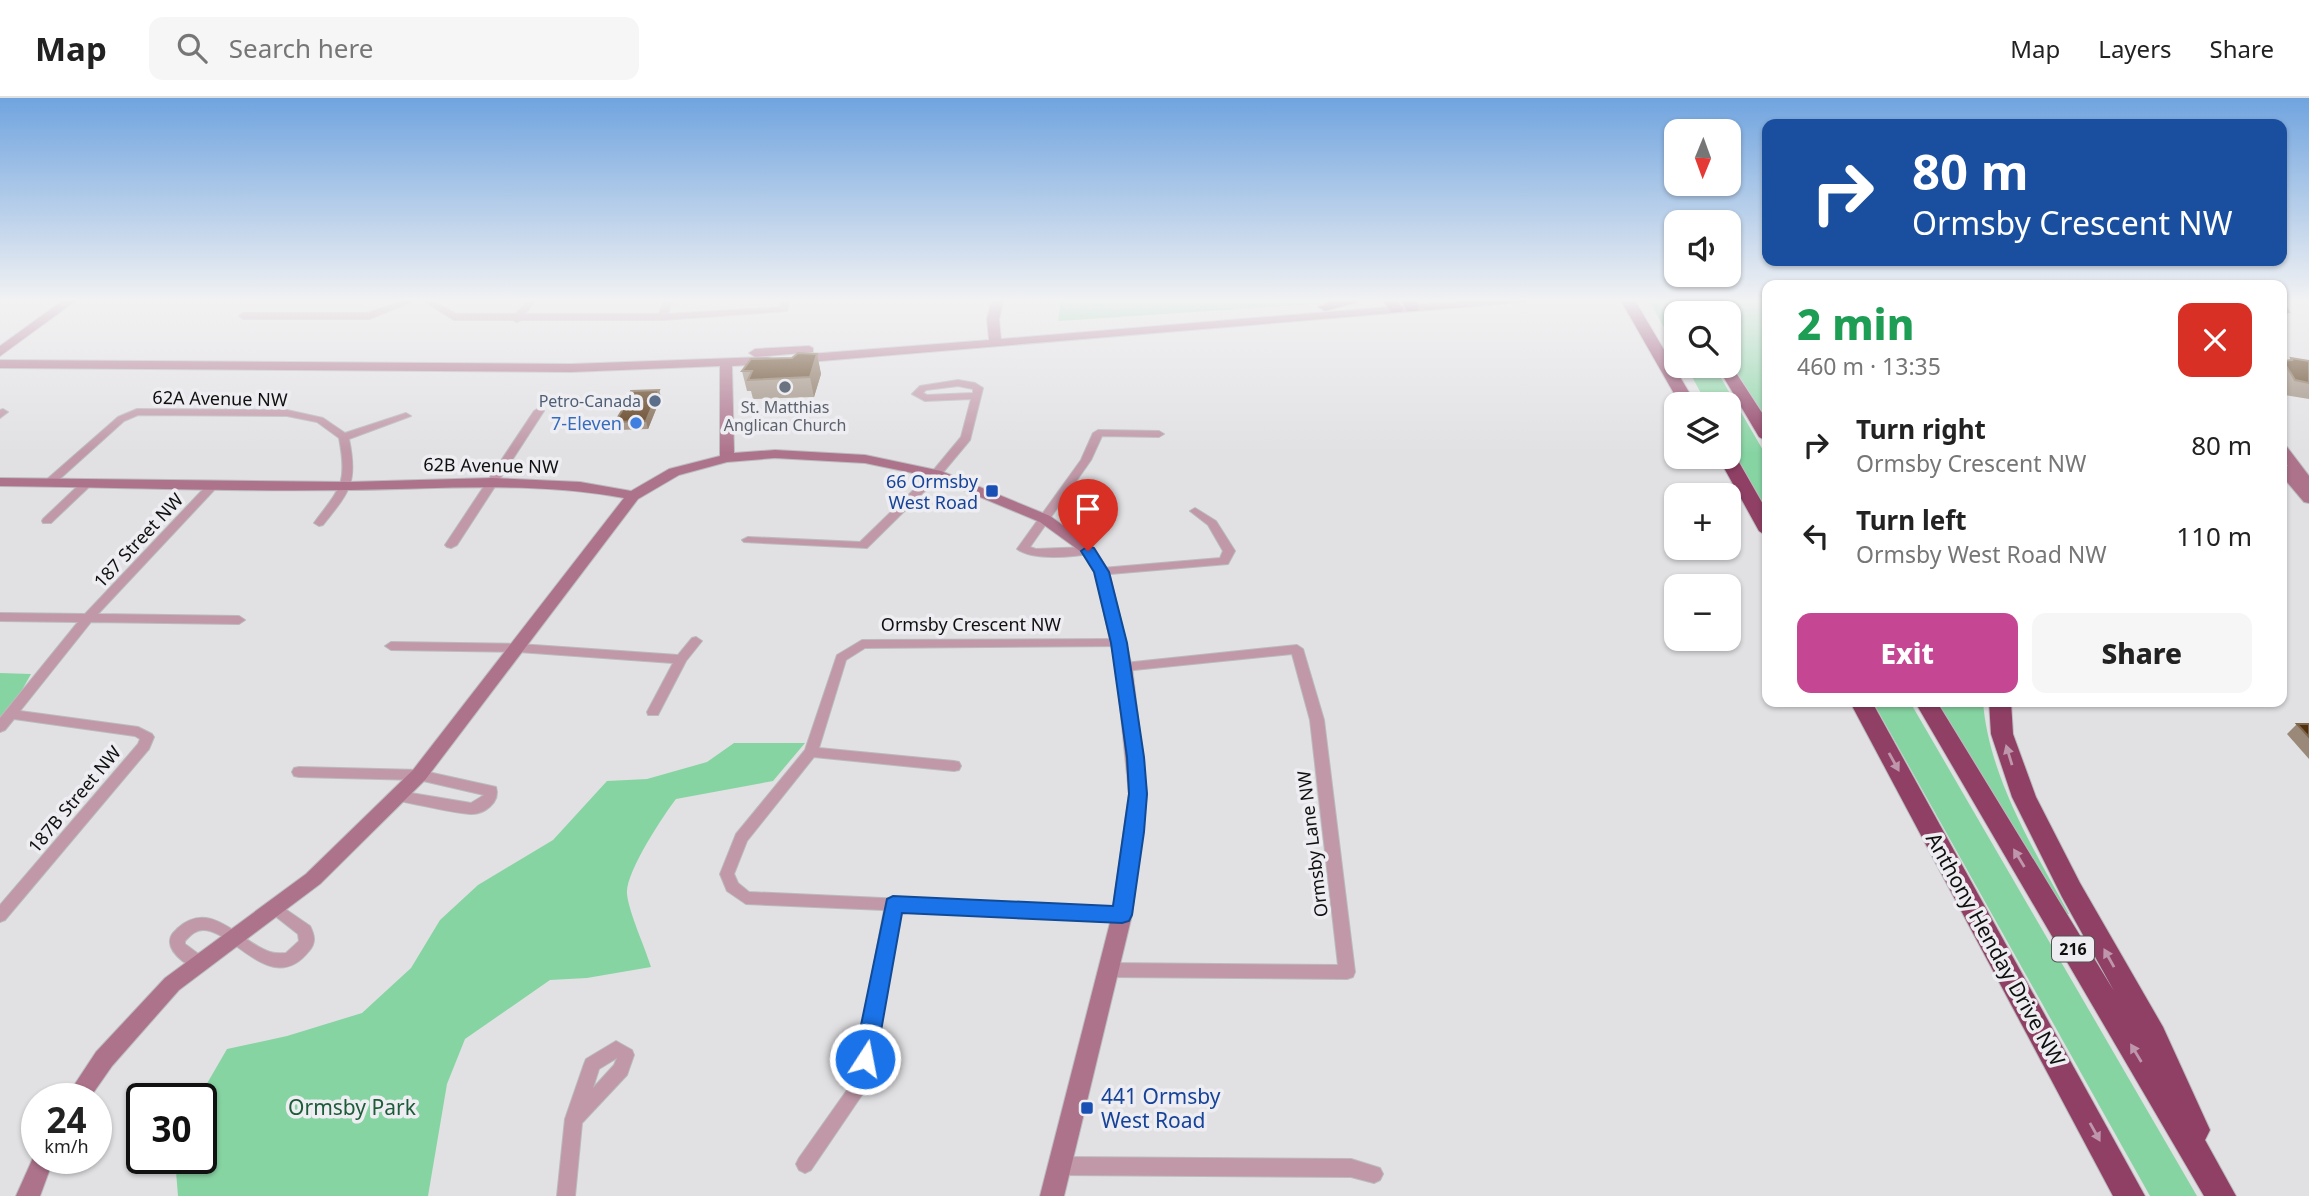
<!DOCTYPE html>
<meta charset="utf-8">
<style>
:root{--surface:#fff;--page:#f6f6f6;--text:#222;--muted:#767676;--line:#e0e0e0;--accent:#c54794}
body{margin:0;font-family:"Noto Sans",sans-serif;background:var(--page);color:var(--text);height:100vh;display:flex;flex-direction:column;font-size:26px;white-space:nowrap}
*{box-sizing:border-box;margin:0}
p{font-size:23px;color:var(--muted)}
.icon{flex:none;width:38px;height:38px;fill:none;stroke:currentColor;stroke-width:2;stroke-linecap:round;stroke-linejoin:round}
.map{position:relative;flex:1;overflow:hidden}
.side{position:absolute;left:1762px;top:182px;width:525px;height:427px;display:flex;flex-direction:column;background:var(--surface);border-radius:14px;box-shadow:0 2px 5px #0004}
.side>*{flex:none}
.hud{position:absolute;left:1762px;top:21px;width:525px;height:147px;border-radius:14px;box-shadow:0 2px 5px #0004;background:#1a4fa0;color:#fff;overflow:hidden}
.needle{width:46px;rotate:181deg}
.fabs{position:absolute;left:1664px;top:21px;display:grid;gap:14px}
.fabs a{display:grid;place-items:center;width:77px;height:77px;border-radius:14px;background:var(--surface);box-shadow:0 2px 5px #0004;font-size:35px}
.speed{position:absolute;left:21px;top:985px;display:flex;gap:14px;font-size:35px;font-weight:700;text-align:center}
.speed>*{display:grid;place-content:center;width:91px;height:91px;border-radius:50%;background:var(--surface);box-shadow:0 2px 5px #0004;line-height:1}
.speed small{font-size:18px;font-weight:400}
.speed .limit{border:4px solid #111;border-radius:10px;background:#fff;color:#111}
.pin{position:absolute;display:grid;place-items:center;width:60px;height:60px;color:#fff;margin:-72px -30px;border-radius:50% 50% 50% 0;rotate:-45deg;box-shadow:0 0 7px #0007}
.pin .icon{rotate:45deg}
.me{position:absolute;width:77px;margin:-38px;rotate:11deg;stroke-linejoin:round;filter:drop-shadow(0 0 5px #0008)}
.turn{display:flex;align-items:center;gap:24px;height:147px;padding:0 35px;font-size:32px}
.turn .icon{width:91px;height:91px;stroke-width:2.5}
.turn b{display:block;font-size:49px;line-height:60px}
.round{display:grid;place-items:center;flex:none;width:74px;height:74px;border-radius:14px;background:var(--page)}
.summary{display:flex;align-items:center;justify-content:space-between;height:119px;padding:0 35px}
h1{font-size:42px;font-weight:800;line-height:52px;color:#1e9e55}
.primary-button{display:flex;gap:14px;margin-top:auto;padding:14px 35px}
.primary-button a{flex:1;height:80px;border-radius:14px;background:var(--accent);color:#fff;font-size:28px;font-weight:800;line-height:80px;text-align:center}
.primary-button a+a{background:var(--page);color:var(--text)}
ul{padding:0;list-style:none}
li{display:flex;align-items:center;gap:21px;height:91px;padding:0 35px}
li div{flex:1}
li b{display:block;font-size:26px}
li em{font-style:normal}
header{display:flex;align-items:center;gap:42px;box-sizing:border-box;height:98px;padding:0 35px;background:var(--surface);border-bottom:2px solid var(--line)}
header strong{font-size:33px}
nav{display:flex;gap:38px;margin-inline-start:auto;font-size:24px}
.search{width:490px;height:63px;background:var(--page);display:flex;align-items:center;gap:18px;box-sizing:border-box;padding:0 24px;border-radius:14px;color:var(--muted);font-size:26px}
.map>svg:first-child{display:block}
.green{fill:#87d4a3}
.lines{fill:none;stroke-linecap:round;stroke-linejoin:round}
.street-casing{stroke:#bbbbbe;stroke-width:2}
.secondary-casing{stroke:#bbbbbe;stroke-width:2}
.highway-casing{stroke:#bbbbbe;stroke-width:2}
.street{fill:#c098a7;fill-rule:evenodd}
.secondary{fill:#ad738b;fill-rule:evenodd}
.highway{fill:#904065;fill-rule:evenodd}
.wall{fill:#9a8878}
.shaded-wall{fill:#7e654d}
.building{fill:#53300c;stroke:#7e654d;stroke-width:2}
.oneway{fill:#bf97ac}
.route{fill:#1a73e8;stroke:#114b97;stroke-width:2}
.worship-dot{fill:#6b7280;stroke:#eeeef2;stroke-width:2.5}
.service-dot{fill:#5c6f8a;stroke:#eeeef2;stroke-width:2.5}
.shop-dot{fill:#3f7fe0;stroke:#eeeef2;stroke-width:2.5}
.transit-dot{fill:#1a4fb4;stroke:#eeeef2;stroke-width:2.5}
.labels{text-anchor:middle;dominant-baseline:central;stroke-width:7;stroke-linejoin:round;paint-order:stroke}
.far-service-label{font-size:16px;fill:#4e5e75;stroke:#eeeef2;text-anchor:end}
.far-worship-label{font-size:16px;fill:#5b616d;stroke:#eeeef2}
.shield{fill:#eeeef2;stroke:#535354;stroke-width:2}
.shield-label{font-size:16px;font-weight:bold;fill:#101011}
.street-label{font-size:18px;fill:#101011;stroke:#eeeef2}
.shop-label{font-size:18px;fill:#366cbe;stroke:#eeeef2;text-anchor:end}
.transit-label{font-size:18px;fill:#164399;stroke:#eeeef2;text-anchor:end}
.near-street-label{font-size:21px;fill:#101011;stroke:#eeeef2}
.near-transit-label{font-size:21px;fill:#164399;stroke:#eeeef2;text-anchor:start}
.near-park-label{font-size:21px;fill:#1c5c39;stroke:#eeeef2}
</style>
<header>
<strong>Map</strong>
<div class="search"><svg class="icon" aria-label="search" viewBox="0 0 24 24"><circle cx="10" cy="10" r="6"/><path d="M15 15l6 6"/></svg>Search here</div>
<nav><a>Map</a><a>Layers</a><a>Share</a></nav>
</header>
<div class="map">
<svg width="2309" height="1098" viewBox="0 0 2309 1098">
<rect width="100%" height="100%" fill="#e1e1e4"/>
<g class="green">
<path d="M1061,201H1342L1317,206L1058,223Z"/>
<path d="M1648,201H1676L1684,215H1676V251Z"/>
<path d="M1693,201H1767V325L1729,261V215H1701Z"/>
<path d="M1686,268H1714L1767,359V414L1729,345V306H1707Z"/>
<path d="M0,575L31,576L17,601L0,622Z"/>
<path d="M1873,604H1910L2197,1098H2150Z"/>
<path d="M1936,604H1983C1989,679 2033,750 2069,816H2064Z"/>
<path d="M734,645H805L773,683L676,701C663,718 625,775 627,796C629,815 645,849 651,869L587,880L550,882L465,941L447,986L428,1098H178L175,1061L201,1060V1001H198L227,951L287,938L362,915L411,870L440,822L478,787L553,742L607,683L647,681L707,664Z"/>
</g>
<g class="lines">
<defs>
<g id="street">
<path d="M407,201H419L369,221H243L239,218L243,215H368Z"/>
<path d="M420,201H430L456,216H516L529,201H537L525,216H659L665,201H673L668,216L769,210L780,209L782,201H790L787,213L662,222H521L517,224L513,222H454Z"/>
<path d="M958,282L975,285L983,290L970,342L940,378L867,450L744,444L742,442L748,439L860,444L932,374L961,339L971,301L925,303L912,296L920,288ZM958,288L973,291V295L927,297L923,295L926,292Z"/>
<path d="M539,310L544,313L457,447L451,450L447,449L445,447L534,313Z"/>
<path d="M3,311L8,314L0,320V312Z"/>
<path d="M137,311L287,312L323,320L345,335L403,316L406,315L411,318L349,341C358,385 350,393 323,427L319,428L314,425C340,390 348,386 339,340L317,324L287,318L138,317L124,323L53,387H45L44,385L45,383L118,319Z"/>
<path d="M1098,332L1159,333L1164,336L1159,339L1102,338L1091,362L1030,449L1036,451L1089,449L1093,451L1095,453L1093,455C1074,459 1033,463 1017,451L1081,362L1093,335Z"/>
<path d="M86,383L90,384L91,386L90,388L51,425H43L42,423L43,421L82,384Z"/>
<path d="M213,384L218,387L217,389L98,516L239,518L245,522L239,526L91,524L20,613L138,629L152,636L154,639L149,651L5,822L0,824V807L138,646L140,641L135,638L14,621L5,632L0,634V620L78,524L0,523V515L85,516L209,385Z"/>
<path d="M1195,410L1216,423L1235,453L1228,466L1098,477L1096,474L1098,471L1102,470L1220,460L1223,453L1208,427L1190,413Z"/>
<path d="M696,539L702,543L686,563L658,617H648L647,614L673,565L519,554L391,552L385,548L391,544L519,546L678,557L692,540Z"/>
<path d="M1119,541L1125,545L1123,548L865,550L846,562L819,650L954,663L959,664L961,668L959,672L954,673L814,659L747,743L734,776L738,785L749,794L1122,811L1127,813L1130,817L1127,821L1122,823L899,813L868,988L811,1072L805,1075L799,1072L796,1066L799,1060L852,985L884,812L746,806L727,793L720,776L736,736L805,652L837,557L862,542Z"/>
<path d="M1297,547L1303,551L1324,622L1355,874L1353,879L1347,881L1108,879L1102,877L1100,872L1102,867L1108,865L1338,867L1310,622L1292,556L1124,573L1118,569L1124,565Z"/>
<path d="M299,669L419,672L496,689C501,704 484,717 470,716C447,714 422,707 399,703L394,702L392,698L394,694L399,693L471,705L484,697L419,682L299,679L294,678L292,674L294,670Z"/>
<path d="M275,804L310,828C315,838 316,845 309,853C272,900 234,832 203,832C195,832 190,838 185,843V846L204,860L207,865L204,870C193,874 169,856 170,843C170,837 174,834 178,830C211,800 240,844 270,854C275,856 280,855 286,855L299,843L298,836L270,814L268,810L270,806Z"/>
<path d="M616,943L632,952L634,957L627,977L582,1025L575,1098H557L565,1021L584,966L586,961ZM617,960L614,967L593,990L599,971Z"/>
<path d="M1061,1059L1351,1061L1380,1070L1383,1076L1380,1082L1374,1085L1351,1079L1061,1077L1055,1074L1052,1068L1055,1062Z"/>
</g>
<g id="secondary">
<path d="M65,201H78L0,258V248Z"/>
<path d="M992,201H1004L999,221L1001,241L1484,201H1530L1524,204L797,265L791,261L797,257L989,242L987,221Z"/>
<path d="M809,248L813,250V254L755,259L749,255L755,251Z"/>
<path d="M767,259L771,260V266L732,268L734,355L775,352L865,357L941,373L1050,418L1094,450L1109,474L1132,569L1147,696L1132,817L1064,1098H1040L1112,817L1129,696L1116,569L1095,474L1084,456L1040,424L932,379L865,365L775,360L727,364L679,377L638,401L425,682L320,786L179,892L112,968L89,1001H65L96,954L165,880L306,776L413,672L624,400C533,383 442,391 350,392C233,394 116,389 0,388V380L348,384L491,380L580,384L631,393L669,371L720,358V268L571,274L0,270V262L571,266Z"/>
<path d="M2282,348L2287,349L2309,378V405L2304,404L2282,378V366L2288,368L2282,361Z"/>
<path d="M37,1051V1060H54L40,1098H16Z"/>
</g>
<g id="highway">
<path d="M1337,201H1360L1358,204L1325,213L1318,209Z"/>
<path d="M1382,201H1396L1403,211L1401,214H1391Z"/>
<path d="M1401,201H1415L1419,210L1417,213H1407Z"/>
<path d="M1620,201H1634L1696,306H1680Z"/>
<path d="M1678,201H1692L1702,215H1687Z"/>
<path d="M1729,264L1768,324V344L1759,339L1717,268H1729Z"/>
<path d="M1729,354L1736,359L1768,415V439L1759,433L1718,359H1729Z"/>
<path d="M1850,604H1872L2145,1098H2113Z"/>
<path d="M1915,604H1937L2114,893L2062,799L2012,699L1991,636L1989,604H2011L2013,636L2036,699L2080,785L2163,929L2210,1032L2205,1042L2236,1098H2204Z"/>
</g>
</defs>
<use href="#street" class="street-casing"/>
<use href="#secondary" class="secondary-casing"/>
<use href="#highway" class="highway-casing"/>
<use href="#street" class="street"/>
<use href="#secondary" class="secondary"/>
<use href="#highway" class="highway"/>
</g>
<g class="wall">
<path d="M2282,201L2289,214L2282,224Z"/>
<path d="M817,256L821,276L814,299L753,301L751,293H747L742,273L792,260Z"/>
<path d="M2291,260L2309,263V301L2284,297L2282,293V264L2283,263L2289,262Z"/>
<path d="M661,299L648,331L618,332L615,324Z"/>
<path d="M2297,626H2309V661L2287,636Z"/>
</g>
<g class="shaded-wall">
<path d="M817,256L821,276L814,299L810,279Z"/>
<path d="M659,292L661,299L648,331L646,323Z"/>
</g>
<g class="building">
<path d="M2282,201L2289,214L2282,213Z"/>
<path d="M798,255L817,256L810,279L748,282L752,273H742L751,261L792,260Z"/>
<path d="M2291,260L2309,263V285L2295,282L2283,263L2292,262Z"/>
<path d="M659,292L646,323L615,324L623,311L631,293Z"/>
<path d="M2297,626H2309V639Z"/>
</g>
<defs><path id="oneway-solid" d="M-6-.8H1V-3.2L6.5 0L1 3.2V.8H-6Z" transform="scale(1.75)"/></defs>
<g class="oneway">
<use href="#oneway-solid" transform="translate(2009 657) rotate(-107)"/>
<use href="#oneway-solid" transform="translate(1894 664) rotate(61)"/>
<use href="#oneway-solid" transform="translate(2019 760) rotate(-121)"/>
<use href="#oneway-solid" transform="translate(2109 860) rotate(-119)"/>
<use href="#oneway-solid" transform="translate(2136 955) rotate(-121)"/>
<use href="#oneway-solid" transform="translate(2095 1034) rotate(61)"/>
</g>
<linearGradient id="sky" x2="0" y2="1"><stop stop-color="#70a4df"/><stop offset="0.57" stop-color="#f2f2f3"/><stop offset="1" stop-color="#f2f2f3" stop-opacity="0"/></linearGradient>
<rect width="2309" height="355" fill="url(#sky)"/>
<path class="route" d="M1088,448L1094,450L1109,474L1127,545L1144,659L1147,696L1144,734L1132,817L1129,823L1122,825L902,815L876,961L872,968L865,971L857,968L854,961L887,801L893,798L1113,808L1129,696L1127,659L1111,545L1094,474L1081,453Z"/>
<circle class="worship-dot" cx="785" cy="289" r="7"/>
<circle class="service-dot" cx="655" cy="303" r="7"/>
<circle class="shop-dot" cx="636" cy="325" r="7"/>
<g class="transit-dot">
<rect x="985" y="386" width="14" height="14" rx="3.5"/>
<rect x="1080" y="1003" width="14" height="14" rx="3.5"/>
</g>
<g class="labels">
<g class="far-service-label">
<text x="641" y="303">Petro-Canada</text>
</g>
<g class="far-worship-label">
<text x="785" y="309">St. Matthias<tspan x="785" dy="18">Anglican Church</tspan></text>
</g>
<rect class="shield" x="2052" y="838.5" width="42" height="25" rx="5"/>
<g class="shield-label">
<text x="2073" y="851">216</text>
</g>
<g class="street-label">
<text transform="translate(220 300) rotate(1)">62A Avenue NW</text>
<text transform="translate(491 367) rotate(1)">62B Avenue NW</text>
<text transform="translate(138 442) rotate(-47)">187 Street NW</text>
<text x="971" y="526">Ormsby Crescent NW</text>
<text transform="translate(74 701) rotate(-50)">187B Street NW</text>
<text transform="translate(1312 746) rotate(-97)">Ormsby Lane NW</text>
</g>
<g class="shop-label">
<text x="622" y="325">7-Eleven</text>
</g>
<g class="transit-label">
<text x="978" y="383">66 Ormsby<tspan x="978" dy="21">West Road</tspan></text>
</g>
<g class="near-street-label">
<text transform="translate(1996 851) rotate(61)">Anthony Henday Drive NW</text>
</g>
<g class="near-transit-label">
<text x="1101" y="998">441 Ormsby<tspan x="1101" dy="24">West Road</tspan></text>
</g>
<g class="near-park-label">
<text x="352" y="1009">Ormsby Park</text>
</g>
</g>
</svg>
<div class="fabs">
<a><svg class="needle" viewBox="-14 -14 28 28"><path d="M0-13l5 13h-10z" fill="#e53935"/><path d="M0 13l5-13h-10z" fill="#767676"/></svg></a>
<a><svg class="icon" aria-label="sound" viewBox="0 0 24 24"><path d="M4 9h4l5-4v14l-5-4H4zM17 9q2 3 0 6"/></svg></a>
<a><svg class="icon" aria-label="search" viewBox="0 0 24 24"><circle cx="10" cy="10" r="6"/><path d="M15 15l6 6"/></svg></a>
<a><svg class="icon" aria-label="layers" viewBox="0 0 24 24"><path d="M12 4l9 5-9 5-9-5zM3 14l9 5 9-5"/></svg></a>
<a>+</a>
<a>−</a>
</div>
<div class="speed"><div>24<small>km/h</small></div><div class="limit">30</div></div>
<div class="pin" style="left:1088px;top:453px;background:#d93025"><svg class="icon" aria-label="arrive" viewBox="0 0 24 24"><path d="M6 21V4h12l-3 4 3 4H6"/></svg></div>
<svg class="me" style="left:865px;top:961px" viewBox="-20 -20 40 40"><circle r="17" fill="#1a73e8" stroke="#fff" stroke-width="3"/><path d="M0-11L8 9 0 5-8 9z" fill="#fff"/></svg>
<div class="hud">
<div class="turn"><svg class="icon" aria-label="right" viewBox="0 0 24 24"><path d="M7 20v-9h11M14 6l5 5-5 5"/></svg><div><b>80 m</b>Ormsby Crescent NW</div></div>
</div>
<section class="side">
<div class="summary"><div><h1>2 min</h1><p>460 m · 13:35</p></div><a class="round" style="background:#d93025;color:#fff"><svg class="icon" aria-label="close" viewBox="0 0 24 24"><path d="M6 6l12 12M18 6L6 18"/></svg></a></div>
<ul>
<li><svg class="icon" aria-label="right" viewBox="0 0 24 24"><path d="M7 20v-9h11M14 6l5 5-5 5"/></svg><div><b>Turn right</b><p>Ormsby Crescent NW</p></div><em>80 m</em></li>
<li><svg class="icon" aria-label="left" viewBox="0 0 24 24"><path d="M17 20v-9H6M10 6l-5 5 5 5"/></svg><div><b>Turn left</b><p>Ormsby West Road NW</p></div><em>110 m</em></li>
</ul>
<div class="primary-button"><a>Exit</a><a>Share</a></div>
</section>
</div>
